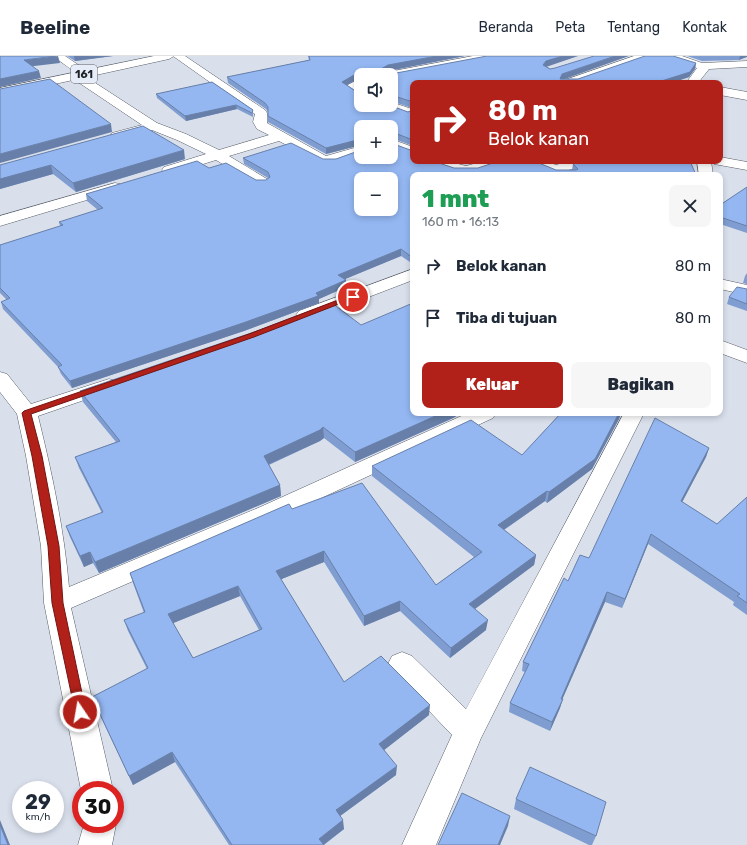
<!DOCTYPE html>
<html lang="id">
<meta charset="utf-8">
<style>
:root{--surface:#fff;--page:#f6f6f7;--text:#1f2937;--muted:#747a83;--line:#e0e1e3;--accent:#b1211a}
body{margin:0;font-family:Rubik,sans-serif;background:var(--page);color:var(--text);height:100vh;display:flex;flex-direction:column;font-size:15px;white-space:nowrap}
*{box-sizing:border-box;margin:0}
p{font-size:13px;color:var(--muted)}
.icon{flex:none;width:22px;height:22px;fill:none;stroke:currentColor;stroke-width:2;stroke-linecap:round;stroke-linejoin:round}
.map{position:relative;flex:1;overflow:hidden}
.drawer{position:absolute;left:410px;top:116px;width:313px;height:244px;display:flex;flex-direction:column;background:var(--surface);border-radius:8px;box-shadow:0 2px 6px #0003}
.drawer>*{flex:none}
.hud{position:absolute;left:410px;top:24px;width:313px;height:84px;border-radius:8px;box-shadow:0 2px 6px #0003;background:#b1211a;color:#fff;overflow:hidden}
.buttons{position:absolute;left:354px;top:12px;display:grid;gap:8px}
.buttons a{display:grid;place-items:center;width:44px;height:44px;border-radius:8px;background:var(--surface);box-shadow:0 2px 6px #0003;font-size:20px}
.speed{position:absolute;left:12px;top:725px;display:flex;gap:8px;font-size:20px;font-weight:700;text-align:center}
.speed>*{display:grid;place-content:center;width:52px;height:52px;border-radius:50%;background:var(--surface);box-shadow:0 2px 6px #0003;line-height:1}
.speed small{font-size:10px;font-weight:400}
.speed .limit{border:6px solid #d22;background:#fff;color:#111}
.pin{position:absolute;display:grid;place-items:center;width:34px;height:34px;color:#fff;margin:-17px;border:2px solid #fff;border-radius:50%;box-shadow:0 1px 4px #0007}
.me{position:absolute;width:44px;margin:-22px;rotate:348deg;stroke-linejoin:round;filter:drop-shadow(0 0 3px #0008)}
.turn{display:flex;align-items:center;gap:14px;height:84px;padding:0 12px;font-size:18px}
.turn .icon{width:52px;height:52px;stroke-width:2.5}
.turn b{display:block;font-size:28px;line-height:34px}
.round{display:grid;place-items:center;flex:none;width:42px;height:42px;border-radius:8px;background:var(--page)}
.head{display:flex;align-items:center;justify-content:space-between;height:68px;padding:0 12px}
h1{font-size:24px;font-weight:800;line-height:30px;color:#1e9e55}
.primary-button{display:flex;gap:8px;margin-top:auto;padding:8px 12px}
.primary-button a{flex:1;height:46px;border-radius:8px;background:var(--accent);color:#fff;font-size:16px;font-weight:800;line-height:46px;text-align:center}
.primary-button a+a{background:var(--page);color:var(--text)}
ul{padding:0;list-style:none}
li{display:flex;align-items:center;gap:12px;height:52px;padding:0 12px}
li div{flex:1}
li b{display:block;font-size:15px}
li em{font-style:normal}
header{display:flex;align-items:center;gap:24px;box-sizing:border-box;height:56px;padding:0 20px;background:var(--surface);border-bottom:1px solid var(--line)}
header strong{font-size:19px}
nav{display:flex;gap:22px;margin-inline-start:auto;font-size:14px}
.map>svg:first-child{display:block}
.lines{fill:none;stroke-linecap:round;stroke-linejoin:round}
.minor-casing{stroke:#565c66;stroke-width:1}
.primary-casing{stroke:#565c66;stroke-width:1}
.minor{fill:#fff;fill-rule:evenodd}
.primary{fill:#fff;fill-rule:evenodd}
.wall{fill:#7f9dd0;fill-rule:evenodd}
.shaded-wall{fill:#6880a9}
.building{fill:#94b7f2;stroke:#6880a9;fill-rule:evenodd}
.route{fill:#b1211a;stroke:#731511}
.labels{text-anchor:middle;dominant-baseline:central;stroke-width:3.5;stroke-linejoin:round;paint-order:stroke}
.shield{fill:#e6edf9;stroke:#5b5f65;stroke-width:1}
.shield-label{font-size:11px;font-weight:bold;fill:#1f2226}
</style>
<header>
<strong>Beeline</strong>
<nav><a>Beranda</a><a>Peta</a><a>Tentang</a><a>Kontak</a></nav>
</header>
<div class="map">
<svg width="747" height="789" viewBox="0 0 747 789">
<rect width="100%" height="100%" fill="#d9e0ec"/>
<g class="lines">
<defs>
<g id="minor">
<path d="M53,0H65L89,16L91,18L86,21L157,67L186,78L219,94L269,79L257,73L253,66L255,58L173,0H185L265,54L267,57V67L326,100L361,90V99L336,108H323L279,85L229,100L267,123L269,126L267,129H257L216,104L174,117H164L162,114L164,111L206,98L177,84L152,74L117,84L112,83L110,80L112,77L142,69L72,22L70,20L76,17Z"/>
<path d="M473,0H495L490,3L391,22V19H382L388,16Z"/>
<path d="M634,0H650L649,2L577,27H560L562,25Z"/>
<path d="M666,0H682L702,7L747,5V11L709,13L698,27H686L697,12L667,2Z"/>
<path d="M361,22V30L358,31L361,33V42L344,31Z"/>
<path d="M720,31L747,36V44L720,39Z"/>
<path d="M391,46L412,53L413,58L408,60L386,52L384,49H391Z"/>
<path d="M391,83L413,91V100L391,92Z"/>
<path d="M720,101L747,106V114L714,108L712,105H720Z"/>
<path d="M428,105H447L466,110L484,105H503C492,121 439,121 428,105Z"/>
<path d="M527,105H546L556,109L569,105H590L588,108L569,114L575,119H556L529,108Z"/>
<path d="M697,105H711L713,119H699Z"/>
<path d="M115,127L120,128L122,131L120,134L0,170V160Z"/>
<path d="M413,213V224L311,263L305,264L299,263L296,259L299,255Z"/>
<path d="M720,223L747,229V239L720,233Z"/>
<path d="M720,284L747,294V307L720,297Z"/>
<path d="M0,316L7,318L31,348L109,323L116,325L119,329L116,333L38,360C52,417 64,473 69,531L258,452L468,357H496L493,362L274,464L71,552L113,734H81L44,547L41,490L26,400L17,358L0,336Z"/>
<path d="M624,357H644L481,682L436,789H402L452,679L392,616L388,608L392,600L402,596L412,600L466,653Z"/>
<path d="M115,765L116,768L112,789H78L84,768H115Z"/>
</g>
<path id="primary" d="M154,0H174L169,3L0,40V32Z"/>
</defs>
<use href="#minor" class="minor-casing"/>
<use href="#primary" class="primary-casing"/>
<use href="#minor" class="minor"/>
<use href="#primary" class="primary"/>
</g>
<g class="wall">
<path d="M67,0H113L75,5Z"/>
<path d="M308,0H465L387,15L391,18L578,0L546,10L564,23H578L696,7L695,13L689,21L671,27H413V90L392,82H391V71H361V89L326,98L268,66V56L266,53L228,27L227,21L309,4ZM361,19H391V45L412,52L413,54L408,56L361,49L360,38L347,29L361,21Z"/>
<path d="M687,0H747L739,4L702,5Z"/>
<path d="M212,26L253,54V61L237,53L186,65L157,42L156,38Z"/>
<path d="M243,102L413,105L454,112L556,114H572L573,108L696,119H413V208L401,200L345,223L346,224V231L319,243V247L244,275L72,332L61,318L58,311L3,253L1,246L7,244L0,237V189L60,170L59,166L98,154L87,145L86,138L209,112L256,124H266L268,122L244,108Z"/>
<path d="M185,103L76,136L53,118L0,133V109Z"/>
<path d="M453,105H479L466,108Z"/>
<path d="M550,105H564L556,107Z"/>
<path d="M747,131V177L720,168V149Z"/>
<path d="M747,217V228L743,227L745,220Z"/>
<path d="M747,233V255L727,248L729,241Z"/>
<path d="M80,335L458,359L453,362L355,406L324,382L320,385L269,409L280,429L281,440L99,517L93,507L84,511L70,481L66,470L102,457L79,412L75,401L116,386L83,346Z"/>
<path d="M561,357H621L619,363L592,413L547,447L545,445L504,474L536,499L534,509L475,553L486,574L450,602L400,555L364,570L324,506L281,523L344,626L429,659L384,694L396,719L340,760L344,773L324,789H229L175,706L133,729L96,651L92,641L147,613L128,575L124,564L144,557L133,527L130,517L292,453L436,529L474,501L372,420V410L522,399ZM240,540L259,574L193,602L173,567Z"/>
<path d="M709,392L706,401L682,446L717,468L747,441V559L733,549L734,546L648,488L622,552L605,546L562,643L560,652L550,675L509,656L510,647L525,616L522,615L523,606L568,525L589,502Z"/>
<path d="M516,743L596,780L592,789H589L514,753Z"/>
</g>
<g class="shaded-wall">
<path d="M58,0L60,7L26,11L24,4Z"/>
<path d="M74,0H113L75,5Z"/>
<path d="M437,0H465L388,15L381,19V13L388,9Z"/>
<path d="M563,0H578L546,11L543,9L546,5Z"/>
<path d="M615,0H629L562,24L560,23L562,18Z"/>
<path d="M740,0H747V1L739,4Z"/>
<path d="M696,7L695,13L689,21L671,27H655Z"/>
<path d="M39,15L41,22L0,31V23Z"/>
<path d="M361,15V21L343,31L342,26Z"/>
<path d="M236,49L237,53L186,65L185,60Z"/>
<path d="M111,68L112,76L0,107V98Z"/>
<path d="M361,83V89L326,98V92Z"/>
<path d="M184,94L185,103L76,136L73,127Z"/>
<path d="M466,105H479L466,108Z"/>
<path d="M556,105H564L556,107Z"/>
<path d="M51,109L53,118L0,133V123Z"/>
<path d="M401,193V200L338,226V219Z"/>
<path d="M346,224V231L319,243V247L244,275L72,332L70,325L316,237Z"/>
<path d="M442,357H458V359L453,362L355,406V396Z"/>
<path d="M619,357H621L619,363L592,413L547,447L549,436Z"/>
<path d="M323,371L324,382L320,385L265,410L264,400Z"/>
<path d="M709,392L706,401L678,454L681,445Z"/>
<path d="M280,429L281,440L99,517L95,506Z"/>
<path d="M547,435L545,445L496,479L498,469Z"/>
<path d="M651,478L648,488L622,552L625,543Z"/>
<path d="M324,495V506L277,525L276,515Z"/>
<path d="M90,496L93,507L84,511L80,500Z"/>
<path d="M536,499L534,509L468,558L469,548Z"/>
<path d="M238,530L240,540L171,568L168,558Z"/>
<path d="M607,536L605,546L559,651L563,643L560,652L550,675L552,666L561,643Z"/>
<path d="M400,545V555L364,570V560Z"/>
<path d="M488,564L486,574L450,602L451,592Z"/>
<path d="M430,649L429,659L379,698V688Z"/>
<path d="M172,696L175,706L133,729L129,720Z"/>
<path d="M397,710L396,719L336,763V754Z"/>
<path d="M510,760L508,770L500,789H498Z"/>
<path d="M0,764L10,789H8L0,769Z"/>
<path d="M343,764L344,773L323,789L319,783Z"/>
</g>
<g class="building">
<path d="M0,0H56L24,4L39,15L0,23Z"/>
<path d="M309,0H437L388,9L381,13L382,15H390L391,18L487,0H563L546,5L543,9L550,13L555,12L594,0H615L562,18L560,23H578L645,0H673L696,7L690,16L655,27H413V47V46L391,39V19H361V15L342,26L360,38H361V49H389L408,56L413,54V84L392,76H391V71H361V83L326,92L268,60V51L265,47L227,21L310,4Z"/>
<path d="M50,23L111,68L0,98V33Z"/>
<path d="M212,26L253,54L252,57L236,49L185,60L156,38Z"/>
<path d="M143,70L184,94L73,127L51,109L0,123V109Z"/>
<path d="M291,87L323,103H336L361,94V101H391V87L413,95V105H433L454,112H478L499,105H534L556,114H576L578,113L573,108L584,105H690L696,119H413V202L401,193L338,219L346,224L316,237L318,240L243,267L70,325L58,311L62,309L1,246L10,242L0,232V189L63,169L59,166L103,152L86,138L197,105L209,112L226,107L256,124H266L270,121L268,116L243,102ZM361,123H391V153H361Z"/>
<path d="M747,131V170L720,161V149Z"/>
<path d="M737,231L747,233V248L729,241Z"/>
<path d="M332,247L361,269L413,247V357H442L355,396L323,371L320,374L264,400L280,429L95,506L90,496L80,500L66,470L103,456L75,401L120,385L80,335L257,275Z"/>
<path d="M561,357H619L595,403L549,436L547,435L498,469L536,499L469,548L488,564L451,592L400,545L364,560L324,495L276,515L344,626L381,600L430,649L379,688L397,710L336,754L343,764L319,783L324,789H232L172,696L129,720L92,641L148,612L124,564L145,556L130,517L289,448L292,453L362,427L436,529L482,496L372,410L471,364L522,399ZM238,530L262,573L193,602L168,558Z"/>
<path d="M655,362L709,392L681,445L717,468L747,441V547L737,540L740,538L651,478L625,543L607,536L561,643H563L552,666L510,647L529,608L523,606L564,522L568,525L580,499L589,502Z"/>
<path d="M530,711L606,746L596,780L516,743Z"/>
<path d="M462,737L510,760L498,789H438Z"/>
<path d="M0,769L8,789H0Z"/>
</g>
<path class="route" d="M351,239L357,241L254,281L31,358L42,400L59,490L63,547L86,656L85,660L80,662L76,660L52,547L48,490L32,400L22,357L24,355L249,278Z"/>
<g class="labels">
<rect class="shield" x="71" y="9" width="26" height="18" rx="3"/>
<g class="shield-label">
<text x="84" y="18">161</text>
</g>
</g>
</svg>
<div class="buttons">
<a><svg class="icon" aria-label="sound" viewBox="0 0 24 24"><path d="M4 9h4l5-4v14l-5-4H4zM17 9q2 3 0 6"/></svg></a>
<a>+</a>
<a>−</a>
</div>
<div class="speed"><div>29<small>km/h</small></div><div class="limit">30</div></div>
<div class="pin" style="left:353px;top:241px;background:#d93025"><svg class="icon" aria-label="arrive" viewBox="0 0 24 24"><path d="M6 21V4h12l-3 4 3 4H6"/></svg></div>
<svg class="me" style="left:80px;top:656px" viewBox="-20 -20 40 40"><circle r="17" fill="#b1211a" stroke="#fff" stroke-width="3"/><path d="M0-11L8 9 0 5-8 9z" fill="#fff"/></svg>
<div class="hud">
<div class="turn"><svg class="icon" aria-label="right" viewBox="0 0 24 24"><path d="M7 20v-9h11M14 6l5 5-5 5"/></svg><div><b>80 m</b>Belok kanan</div></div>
</div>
<section class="drawer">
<div class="head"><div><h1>1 mnt</h1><p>160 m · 16:13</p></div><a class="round"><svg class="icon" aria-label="close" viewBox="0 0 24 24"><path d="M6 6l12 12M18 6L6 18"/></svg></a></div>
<ul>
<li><svg class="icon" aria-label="right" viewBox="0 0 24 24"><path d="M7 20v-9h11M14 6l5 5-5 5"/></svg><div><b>Belok kanan</b></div><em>80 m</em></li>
<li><svg class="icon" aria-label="arrive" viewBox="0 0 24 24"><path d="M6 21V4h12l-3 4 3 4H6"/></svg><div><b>Tiba di tujuan</b></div><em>80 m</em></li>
</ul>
<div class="primary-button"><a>Keluar</a><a>Bagikan</a></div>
</section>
</div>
